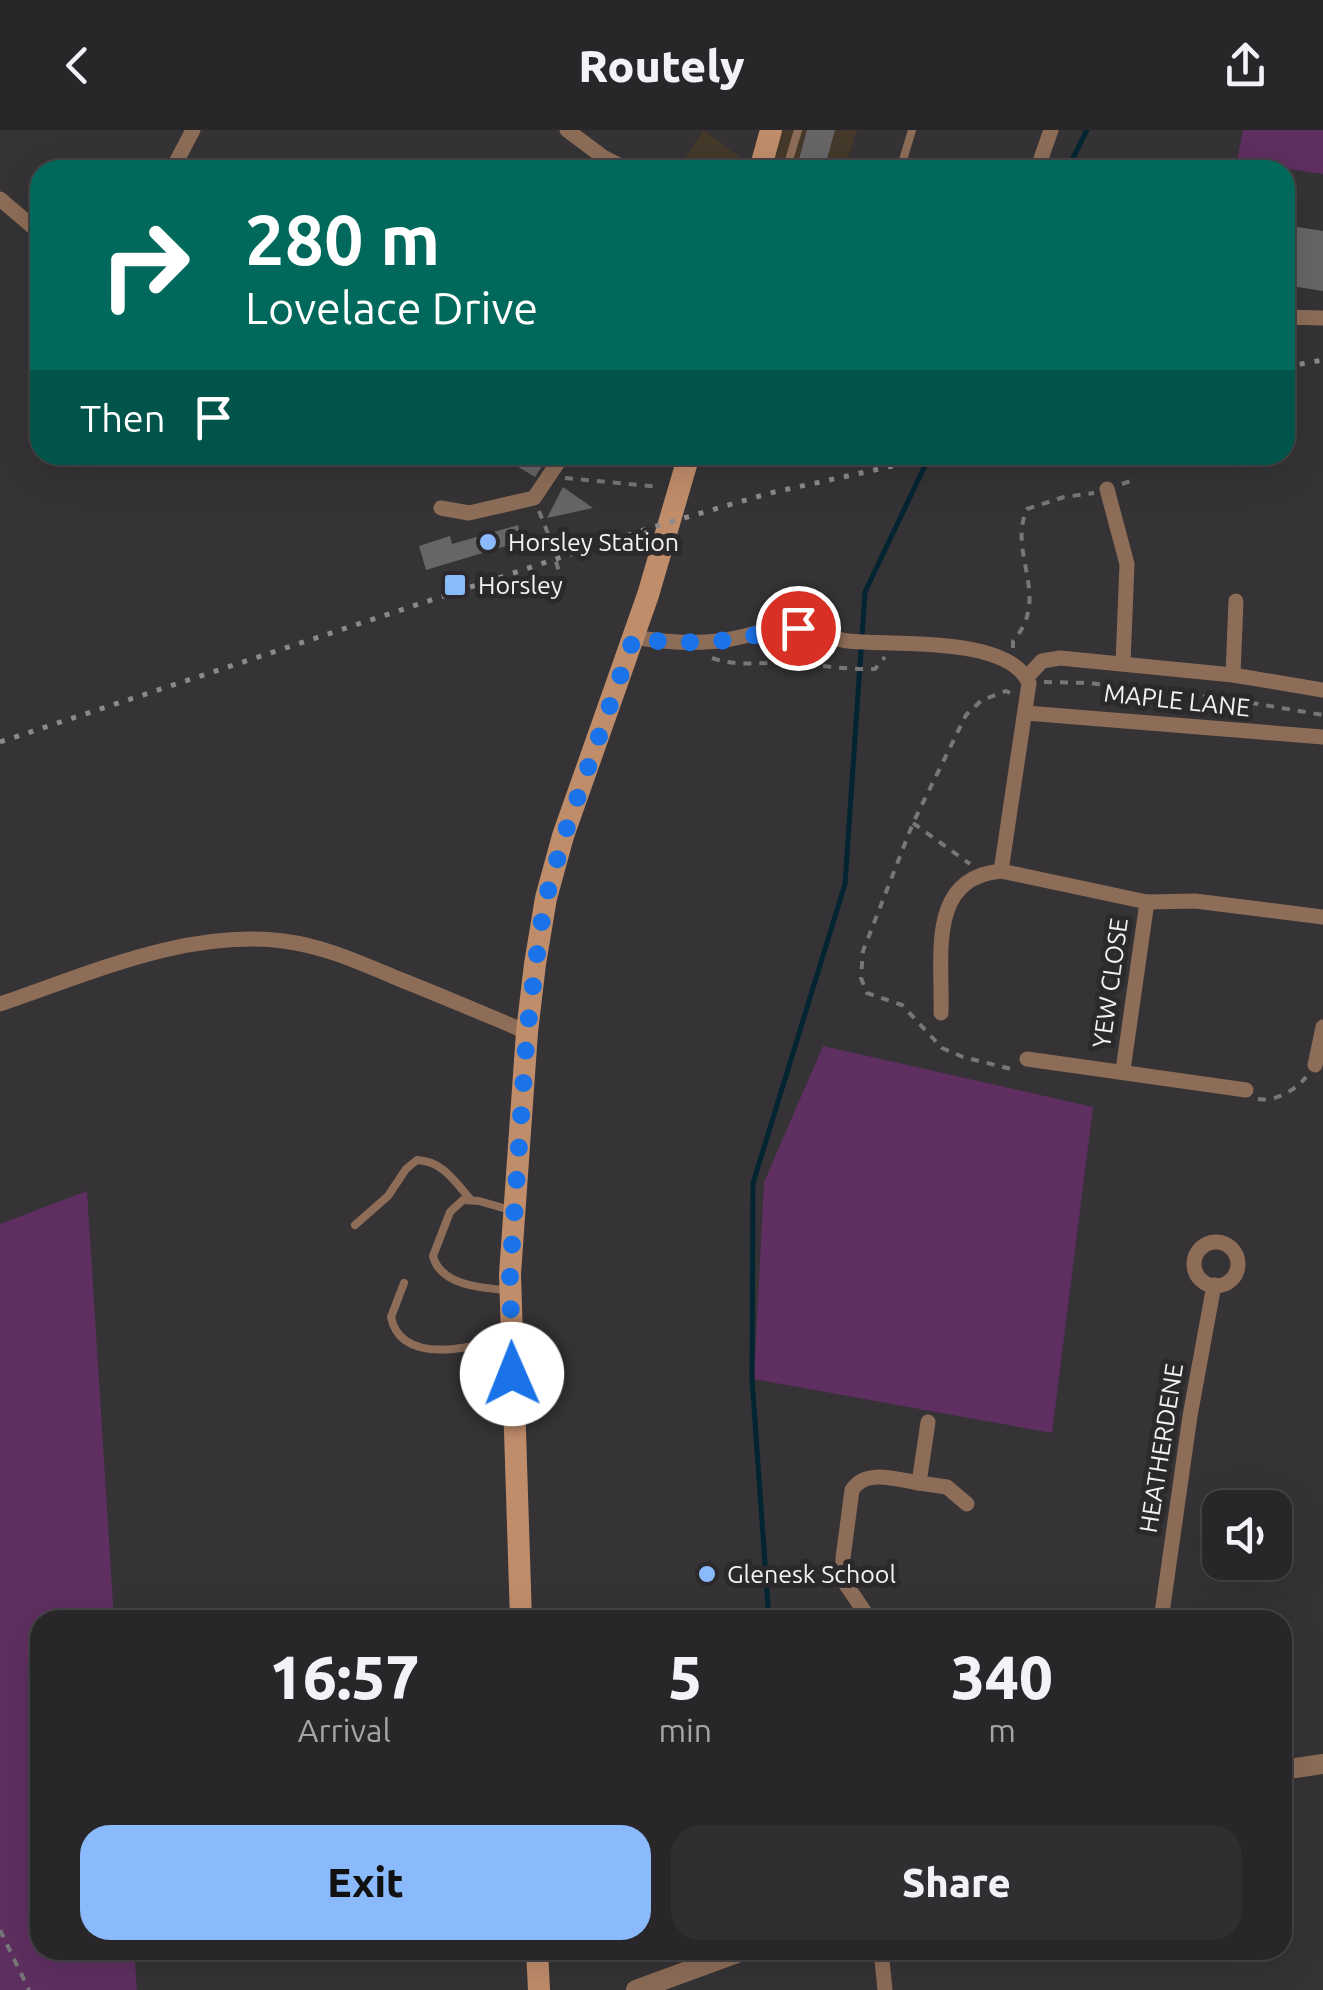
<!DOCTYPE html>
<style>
:root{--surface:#282628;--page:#302e30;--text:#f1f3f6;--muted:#a5a5a8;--line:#444345;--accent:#8abafc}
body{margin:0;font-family:Ubuntu,sans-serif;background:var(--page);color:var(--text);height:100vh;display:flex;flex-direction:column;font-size:38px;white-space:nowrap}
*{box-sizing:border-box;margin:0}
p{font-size:32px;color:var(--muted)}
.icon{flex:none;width:55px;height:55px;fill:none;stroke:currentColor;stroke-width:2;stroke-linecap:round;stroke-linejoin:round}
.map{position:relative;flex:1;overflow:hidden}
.side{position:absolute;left:30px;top:1480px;width:1262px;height:350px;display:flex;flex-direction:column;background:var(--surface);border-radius:30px;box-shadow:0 10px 40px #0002,0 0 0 2px var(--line)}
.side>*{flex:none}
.banner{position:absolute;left:30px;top:30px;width:1265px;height:305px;border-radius:30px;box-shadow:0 10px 40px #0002,0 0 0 2px var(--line);background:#00695c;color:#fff;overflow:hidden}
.buttons{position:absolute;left:1202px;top:1360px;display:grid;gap:20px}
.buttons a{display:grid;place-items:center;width:90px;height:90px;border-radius:20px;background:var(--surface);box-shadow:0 10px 40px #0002,0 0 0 2px var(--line);font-size:50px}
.pin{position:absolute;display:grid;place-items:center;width:85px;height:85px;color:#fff;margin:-42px;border:5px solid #fff;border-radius:50%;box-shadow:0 2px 10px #0007}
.me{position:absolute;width:110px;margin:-55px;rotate:359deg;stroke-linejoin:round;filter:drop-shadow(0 0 8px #0008)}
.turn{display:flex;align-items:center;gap:35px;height:210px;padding:0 50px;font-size:45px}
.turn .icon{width:130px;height:130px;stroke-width:2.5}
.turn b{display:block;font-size:70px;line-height:85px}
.then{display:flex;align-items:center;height:95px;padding:0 50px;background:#0003;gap:20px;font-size:38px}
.eta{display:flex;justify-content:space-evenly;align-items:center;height:170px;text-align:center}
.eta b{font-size:60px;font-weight:800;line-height:70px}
.action{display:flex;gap:20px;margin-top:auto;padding:20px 50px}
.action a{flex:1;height:115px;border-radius:30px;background:var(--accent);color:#111;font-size:40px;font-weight:800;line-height:115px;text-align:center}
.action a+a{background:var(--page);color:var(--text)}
header{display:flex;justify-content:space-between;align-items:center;height:130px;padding:0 50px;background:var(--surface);font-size:45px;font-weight:800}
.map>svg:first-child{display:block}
.commercial{fill:#45392a}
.green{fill:#5e2f60}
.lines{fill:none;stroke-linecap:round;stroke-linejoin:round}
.stream{stroke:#032532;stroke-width:5}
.building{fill:#686568}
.path{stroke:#787678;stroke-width:4;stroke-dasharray:8 8;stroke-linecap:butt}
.service{stroke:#8d6d58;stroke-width:8}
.minor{stroke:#8d6d58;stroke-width:15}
.tertiary{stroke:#8d6d58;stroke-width:20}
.secondary{stroke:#c08d6b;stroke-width:22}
.rail{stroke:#8b898b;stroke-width:5;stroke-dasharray:5 10;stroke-linecap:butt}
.path-bridge{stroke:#787678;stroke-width:4;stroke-dasharray:8 8;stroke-linecap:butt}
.route{stroke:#1a73e8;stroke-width:18;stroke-dasharray:0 32.4}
.poi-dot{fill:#8abafc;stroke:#2b292b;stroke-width:4}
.labels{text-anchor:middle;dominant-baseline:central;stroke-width:10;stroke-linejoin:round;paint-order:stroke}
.poi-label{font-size:25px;fill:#f3f1f3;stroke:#2b292b;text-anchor:start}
.street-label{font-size:25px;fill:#f3f1f3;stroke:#2b292b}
</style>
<header><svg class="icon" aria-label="back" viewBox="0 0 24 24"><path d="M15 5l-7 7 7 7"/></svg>Routely<svg class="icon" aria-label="share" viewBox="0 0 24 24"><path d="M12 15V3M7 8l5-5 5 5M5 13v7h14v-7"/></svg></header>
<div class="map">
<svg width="1323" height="1860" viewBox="0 0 1323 1860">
<rect width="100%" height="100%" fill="#353335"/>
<path class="commercial" d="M704,0L749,34L760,0H857L844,40H677Z"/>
<g class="green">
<path d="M1243,0H1323V44L1237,31Z"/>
<path d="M823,916L1093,977L1052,1303L754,1249L764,1052Z"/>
<path d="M87,1061L114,1490H40V1820H134L137,1860H0V1094Z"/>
</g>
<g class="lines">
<g class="stream">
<path d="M1067,40L1087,0"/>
<path d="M769,1490L752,1249L753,1053L845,754L865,462L930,325"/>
</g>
</g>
<g class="building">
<path d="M807,0H835L824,40H796Z"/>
<path d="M1285,95L1323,101V161L1285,155Z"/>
<path d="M521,325H549L535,347L515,335Z"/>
<path d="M563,357L593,378L547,388Z"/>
<path d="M518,395L522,411L426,440L419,416L450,406L452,414Z"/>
</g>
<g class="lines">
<g class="path">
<path d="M565,348L660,357"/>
<path d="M1122,354L1136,349"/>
<path d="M539,381L547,401"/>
<path d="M1013,518V511C1052,467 1007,424 1027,379L1064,367L1094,363"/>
<path d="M712,528C740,538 764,531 793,533C820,535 847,540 875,539L885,527"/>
<path d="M1044,552L1091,553L1158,565L1217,567L1323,585"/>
<path d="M1010,563L1006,561L982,570L966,585L913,693L863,821L861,848L867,863L902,875L942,918L963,927L1015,940"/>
<path d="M913,693L970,734"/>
<path d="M1258,969C1275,972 1296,960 1306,947"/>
<path d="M0,1800L29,1860"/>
</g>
<g class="service">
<path d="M786,40L798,0"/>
<path d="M900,40L912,0"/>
<path d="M355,1095L388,1066L406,1039L417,1030C443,1031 455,1052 471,1070"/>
<path d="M404,1153L391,1187C401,1237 474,1217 507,1208"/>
<path d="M506,1160C481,1158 440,1155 433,1126L450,1082L463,1070L479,1071L510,1080"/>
</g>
<g class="minor">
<path d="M567,0L603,27L628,40"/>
<path d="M172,40L193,0"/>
<path d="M1037,40L1051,0"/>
<path d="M0,69L40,103"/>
<path d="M1285,187L1323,188"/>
<path d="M1107,359L1127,434L1123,533"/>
<path d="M441,378L469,383L534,368L563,325"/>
<path d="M634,507C662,512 690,514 719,511C744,508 769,497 795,498C813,499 830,509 848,511C892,516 1008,505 1029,553L1001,741L1147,772L1195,771L1323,787"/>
<path d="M1233,545L1236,471"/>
<path d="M1027,547L1042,531L1060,528L1233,545L1323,560"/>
<path d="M1026,583L1323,607"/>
<path d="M0,874C89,844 186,799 283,811C324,816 361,833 399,849C442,866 484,884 527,902"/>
<path d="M941,883C943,828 926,748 1001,741"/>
<path d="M1027,929L1246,960"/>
<path d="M1315,935L1323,897"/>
<path d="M1123,940L1147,772"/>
<circle cx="1216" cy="1134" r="22"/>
<path d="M919,1353L947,1357L967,1374"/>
<path d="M870,1490L843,1450V1428L852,1360C866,1338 898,1350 919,1353L928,1292"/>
<path d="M1161,1490L1190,1286L1214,1155"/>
<path d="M881,1820L885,1860"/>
</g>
<g class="tertiary">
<path d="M1282,1640L1323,1634"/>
<path d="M636,1860L745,1820"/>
</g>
<g class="secondary">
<path d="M760,40L771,0"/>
<path d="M521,1490L510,1144L527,902L535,834L546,768L563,706L648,465L689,325"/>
<path d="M537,1820L539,1860"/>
</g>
<g class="rail">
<path d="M1285,237L1323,230"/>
<path d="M0,612L653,397L770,363L943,325"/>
</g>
<path class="path-bridge" d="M547,401L560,445"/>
</g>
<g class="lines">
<path class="route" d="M512,1244L510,1144L527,902L540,801L546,768L564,706L634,507L670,513L720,511L798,498"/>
</g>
<g class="poi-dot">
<circle cx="488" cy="412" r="10"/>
<rect x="443" y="443" width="24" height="24" rx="5"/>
<circle cx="707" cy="1444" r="10"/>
</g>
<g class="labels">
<g class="poi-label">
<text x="508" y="412">Horsley Station</text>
<text x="478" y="455">Horsley</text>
<text x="727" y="1444">Glenesk School</text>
</g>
<g class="street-label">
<text transform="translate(1177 570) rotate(6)">MAPLE LANE</text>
<text transform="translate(1110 853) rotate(-82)">YEW CLOSE</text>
<text transform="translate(1161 1318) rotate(-81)">HEATHERDENE</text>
</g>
</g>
</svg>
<div class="buttons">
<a><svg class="icon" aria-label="sound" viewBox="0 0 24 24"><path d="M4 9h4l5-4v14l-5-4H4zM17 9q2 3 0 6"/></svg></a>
</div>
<div class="pin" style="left:798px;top:498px;background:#d93025"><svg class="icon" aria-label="arrive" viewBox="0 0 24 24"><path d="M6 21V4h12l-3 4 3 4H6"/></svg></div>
<svg class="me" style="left:512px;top:1244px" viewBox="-20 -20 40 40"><circle r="19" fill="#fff"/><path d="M0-13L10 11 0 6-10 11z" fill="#1a73e8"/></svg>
<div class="banner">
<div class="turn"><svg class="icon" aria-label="right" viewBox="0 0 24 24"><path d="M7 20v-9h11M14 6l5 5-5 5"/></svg><div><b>280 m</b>Lovelace Drive</div></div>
<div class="then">Then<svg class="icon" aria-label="arrive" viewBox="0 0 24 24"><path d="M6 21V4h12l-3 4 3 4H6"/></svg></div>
</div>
<section class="side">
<div class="eta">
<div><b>16:57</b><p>Arrival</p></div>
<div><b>5</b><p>min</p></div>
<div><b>340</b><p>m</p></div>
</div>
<div class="action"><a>Exit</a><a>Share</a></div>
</section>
</div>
